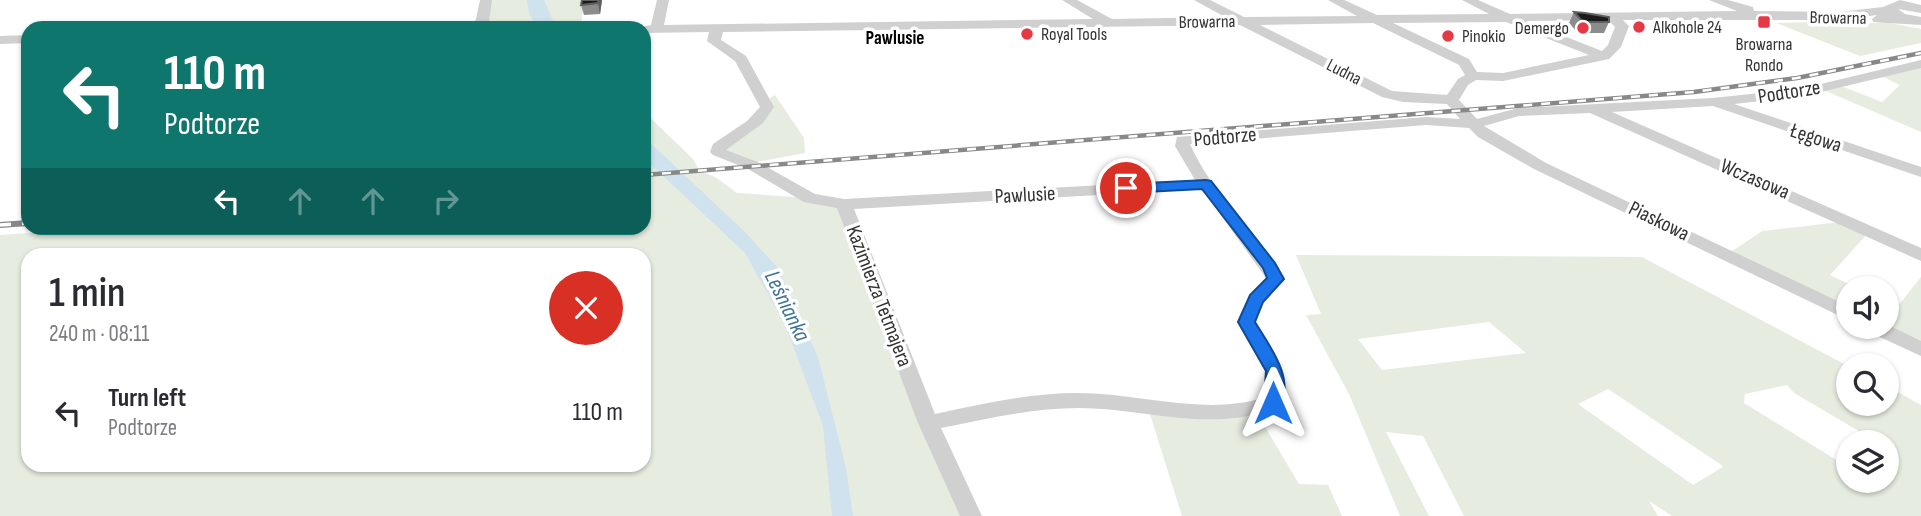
<!DOCTYPE html>
<meta charset="utf-8">
<style>
:root{--surface:#fff;--page:#f7f7f7;--text:#2b2b33;--muted:#7c7c81}
body{margin:0;font-family:"Sofia Sans Condensed",sans-serif;background:var(--page);color:var(--text);height:100vh;display:flex;flex-direction:column;font-size:26px;white-space:nowrap}
*{box-sizing:border-box;margin:0}
p{font-size:23px;color:var(--muted)}
.icon{flex:none;width:38px;height:38px;fill:none;stroke:currentColor;stroke-width:2;stroke-linecap:round;stroke-linejoin:round}
.map{position:relative;flex:1;overflow:hidden}
.details{position:absolute;left:21px;top:248px;width:630px;height:224px;display:flex;flex-direction:column;background:var(--surface);border-radius:21px;box-shadow:0 2px 5px #0004}
.details>*{flex:none}
.guide{position:absolute;left:21px;top:21px;width:630px;height:214px;border-radius:21px;box-shadow:0 2px 5px #0004;background:#0f766e;color:#fff;overflow:hidden}
.controls{position:absolute;left:1836px;top:276px;display:grid;gap:14px}
.controls a{display:grid;place-items:center;width:63px;height:63px;border-radius:50%;background:var(--surface);box-shadow:0 2px 5px #0004;font-size:35px}
.pin{position:absolute;display:grid;place-items:center;width:60px;height:60px;color:#fff;margin:-30px;border:4px solid #fff;border-radius:50%;box-shadow:0 2px 7px #0007}
.me{position:absolute;width:77px;margin:-38px;rotate:0deg;stroke-linejoin:round;filter:drop-shadow(0 0 5px #0008)}
.turn{display:flex;align-items:center;gap:24px;height:147px;padding:0 28px;font-size:32px}
.turn .icon{width:91px;height:91px;stroke-width:2.5}
.turn b{display:block;font-size:49px;line-height:60px}
.lanes{display:flex;align-items:center;height:66px;padding:0 28px;background:#0003;justify-content:center;gap:35px;direction:ltr}
.lanes .off{opacity:.35}
.round{display:grid;place-items:center;flex:none;width:74px;height:74px;border-radius:37px;background:var(--page)}
.summary{display:flex;align-items:center;justify-content:space-between;height:119px;padding:0 28px}
h1{font-size:42px;font-weight:600;line-height:52px}
ul{padding:0;list-style:none}
li{display:flex;align-items:center;gap:21px;height:91px;padding:0 28px}
li div{flex:1}
li b{display:block;font-size:26px}
li em{font-style:normal}
.map>svg:first-child{display:block}
.green{fill:#e6ecdf;fill-rule:evenodd}
.water{fill:#cfe2ee}
.lines{fill:none;stroke-linecap:round;stroke-linejoin:round}
.minor{fill:#d0d0d0;fill-rule:evenodd}
.rail-far1-casing{stroke:#888;stroke-width:4.5}
.rail-casing{stroke:#888;stroke-width:6}
.rail-far1{stroke:#fff;stroke-width:2.5;stroke-dasharray:9;stroke-linecap:butt}
.rail{stroke:#fff;stroke-width:3.5;stroke-dasharray:11;stroke-linecap:butt}
.wall{fill:#8c8c8c}
.shaded-wall{fill:#5f5f5f}
.building{fill:#1a1a1a;stroke:#5f5f5f;stroke-width:2}
.route{fill:#1a73e8;stroke:#114b97;stroke-width:2}
.poi-dot{fill:#e63946;stroke:#fff;stroke-width:2.5}
.labels{text-anchor:middle;dominant-baseline:central;stroke-width:7;stroke-linejoin:round;paint-order:stroke}
.far-street-label{font-size:18px;fill:#333;stroke:#fff}
.far-poi-label{font-size:18px;fill:#333;stroke:#fff;text-anchor:start}
.far-neighbourhood-label{font-size:19px;font-weight:bold;fill:#000;stroke:#fff}
.street-label{font-size:21px;fill:#333;stroke:#fff}
.water-label{font-size:23px;font-style:italic;fill:#3f7597;stroke:#fff}
</style>
<div class="map">
<svg width="1921" height="516" viewBox="0 0 1921 516">
<rect width="100%" height="100%" fill="#fff"/>
<g class="green">
<path d="M486,0H585L580,28H481Z"/>
<path d="M1810,22L1850,25L1885,22L1921,29V43L1860,56L1776,23Z"/>
<path d="M1921,66V132L1819,88L1836,84L1882,102L1900,85L1877,74Z"/>
<path d="M775,95L804,138L805,153L756,162L724,153C734,127 774,129 770,98Z"/>
<path d="M644,112L693,159L699,170L715,177L737,193L810,198L844,204L971,516H0V235L96,228H644V176L648,174L644,170ZM28,256H644V466H28Z"/>
<path d="M1850,221L1870,231L1830,275L1859,289H1848V314L1728,254L1762,231Z"/>
<path d="M1296,255L1642,257L1848,366V404H1886L1887,386L1921,405V516H1672L1649,501L1658,516H1464L1423,436L1386,432L1429,516H1400L1349,394L1306,315L1321,314ZM1489,322L1526,353L1382,370L1358,339ZM1787,385L1794,393L1869,437L1863,443H1886V481H1848V453L1838,461L1744,403L1745,394ZM1608,389L1723,466V467L1693,485L1578,404Z"/>
<path d="M1921,277V349L1886,327L1887,301L1898,306Z"/>
<path d="M1148,408L1255,410L1299,484L1328,485L1342,516H1182Z"/>
</g>
<g class="water">
<path d="M527,0H544L556,28H537L529,13Z"/>
<path d="M644,137L745,232L778,268L818,357L846,468L853,516H832L823,426L785,325L745,253L644,158Z"/>
</g>
<g class="lines">
<g class="minor">
<path d="M480,0H492L488,28H474Z"/>
<path d="M657,0H669L664,25L1093,19L1062,0H1077L1112,19L1225,17L1194,0H1210L1244,17L1357,16L1328,0H1344L1377,15L1489,14L1462,0H1478L1510,14L1737,11L1709,0H1728L1753,7L1754,11L1839,12L1883,7L1900,0L1921,5V13L1898,9L1905,14L1921,17V25L1873,22L1872,19L1877,15L1839,20H1623L1629,26L1621,47L1609,59L1503,81L1476,80L1468,85L1459,100L1477,119L1518,108L1712,98L1800,89L1921,60V68L1800,97L1734,104L1921,167V177L1713,106L1612,112L1921,248V261L1590,113L1519,116L1484,126L1546,163L1848,306V320L1534,169L1478,137L1469,128L1426,125L1190,144C1212,194 1256,233 1285,279L1264,302L1255,322C1271,347 1297,378 1280,408C1203,433 1154,409 1079,408C1032,408 986,419 941,428L982,516H960L918,423L837,208L804,202L748,169L713,155L710,152L713,144L747,121L760,107L735,61L707,41L709,32L644,33V28H638L651,25ZM1608,20L1615,27L1608,45L1602,51L1526,21ZM1506,22L1589,55L1503,73L1477,72L1469,59L1393,23ZM1373,23L1459,65L1465,75L1458,79L1447,95L1392,91L1260,25ZM1240,25L1382,97L1403,102L1447,104L1460,119L1426,117L1177,137L1175,146L1195,180L844,199L815,194L760,163L726,150L763,123L774,107L746,56L721,40L723,32ZM1202,189L1266,278L1250,295L1237,322L1265,371L1263,398C1202,416 1140,393 1077,393C1029,393 982,404 935,414L854,209Z"/>
<path d="M28,35V43L0,44V36Z"/>
<path d="M1886,324L1921,341V356L1869,332L1867,327H1886Z"/>
</g>
<defs>
<path id="rail-far1" d="M644,175L1694,92L1797,78L1921,53"/>
<path id="rail" d="M0,225L28,223"/>
</defs>
<use href="#rail-far1" class="rail-far1-casing"/>
<use href="#rail" class="rail-casing"/>
<use href="#rail-far1" class="rail-far1"/>
<use href="#rail" class="rail"/>
</g>
<g class="wall">
<path d="M602,0L600,14L584,15L581,5Z"/>
<path d="M1574,12L1609,22L1604,33H1578L1569,23Z"/>
</g>
<path class="shaded-wall" d="M598,0H602L600,14L598,3Z"/>
<g class="building">
<path d="M582,0H598V3L581,5Z"/>
<path d="M1574,12L1585,13L1609,17V22H1583Z"/>
</g>
<path class="route" d="M1206,180L1211,181L1275,263L1284,279L1263,302L1255,322C1270,347 1295,378 1280,408H1267L1264,403L1266,371L1238,322L1250,295L1267,278L1263,268L1202,189L1126,193L1119,188L1126,184Z"/>
<g class="poi-dot">
<rect x="1757" y="15" width="14" height="14" rx="3.5"/>
<circle cx="1639" cy="27" r="7"/>
<circle cx="1583" cy="28" r="7"/>
<circle cx="1027" cy="34" r="7"/>
<circle cx="1448" cy="36" r="7"/>
</g>
<g class="labels">
<g class="far-street-label">
<text transform="translate(1838 18) rotate(1)">Browarna</text>
<text transform="translate(1207 22) rotate(-1)">Browarna</text>
<text transform="translate(1344 72) rotate(27)">Ludna</text>
</g>
<g class="far-poi-label">
<text x="1653" y="27">Alkohole 24</text>
<text x="1569" y="28" text-anchor="end">Demergo</text>
<text x="1041" y="34">Royal Tools</text>
<text x="1462" y="36">Pinokio</text>
<text x="1764" y="44" text-anchor="middle">Browarna<tspan x="1764" dy="21">Rondo</tspan></text>
</g>
<g class="far-neighbourhood-label">
<text x="895" y="38">Pawlusie</text>
</g>
<g class="street-label">
<text transform="translate(1789 92) rotate(-9)">Podtorze</text>
<text transform="translate(1225 137) rotate(-5)">Podtorze</text>
<text transform="translate(1816 138) rotate(18)">Łęgowa</text>
<text transform="translate(1755 179) rotate(23)">Wczasowa</text>
<text transform="translate(1025 195) rotate(-3)">Pawlusie</text>
<text transform="translate(1659 221) rotate(26)">Piaskowa</text>
<text transform="translate(879 296) rotate(69)">Kazimierza Tetmajera</text>
</g>
<g class="water-label">
<text transform="translate(787 306) rotate(64)">Leśnianka</text>
</g>
</g>
</svg>
<div class="controls">
<a><svg class="icon" aria-label="sound" viewBox="0 0 24 24"><path d="M4 9h4l5-4v14l-5-4H4zM17 9q2 3 0 6"/></svg></a>
<a><svg class="icon" aria-label="search" viewBox="0 0 24 24"><circle cx="10" cy="10" r="6"/><path d="M15 15l6 6"/></svg></a>
<a><svg class="icon" aria-label="layers" viewBox="0 0 24 24"><path d="M12 4l9 5-9 5-9-5zM3 14l9 5 9-5"/></svg></a>
</div>
<div class="pin" style="left:1126px;top:188px;background:#d93025"><svg class="icon" aria-label="arrive" viewBox="0 0 24 24"><path d="M6 21V4h12l-3 4 3 4H6"/></svg></div>
<svg class="me" style="left:1273px;top:403px" viewBox="-20 -20 40 40"><path d="M0-17L14 15 0 8-14 15z" fill="#1a73e8" stroke="#fff" stroke-width="4"/></svg>
<div class="guide">
<div class="turn"><svg class="icon" aria-label="left" viewBox="0 0 24 24"><path d="M17 20v-9H6M10 6l-5 5 5 5"/></svg><div><b>110 m</b>Podtorze</div></div>
<div class="lanes"><svg class="icon" aria-label="left" viewBox="0 0 24 24"><path d="M17 20v-9H6M10 6l-5 5 5 5"/></svg><svg class="icon off" aria-label="ahead" viewBox="0 0 24 24"><path d="M12 20V5M6 11l6-6 6 6"/></svg><svg class="icon off" aria-label="ahead" viewBox="0 0 24 24"><path d="M12 20V5M6 11l6-6 6 6"/></svg><svg class="icon off" aria-label="right" viewBox="0 0 24 24"><path d="M7 20v-9h11M14 6l5 5-5 5"/></svg></div>
</div>
<section class="details">
<div class="summary"><div><h1>1 min</h1><p>240 m · 08:11</p></div><a class="round" style="background:#d93025;color:#fff"><svg class="icon" aria-label="close" viewBox="0 0 24 24"><path d="M6 6l12 12M18 6L6 18"/></svg></a></div>
<ul>
<li><svg class="icon" aria-label="left" viewBox="0 0 24 24"><path d="M17 20v-9H6M10 6l-5 5 5 5"/></svg><div><b>Turn left</b><p>Podtorze</p></div><em>110 m</em></li>
</ul>
</section>
</div>
